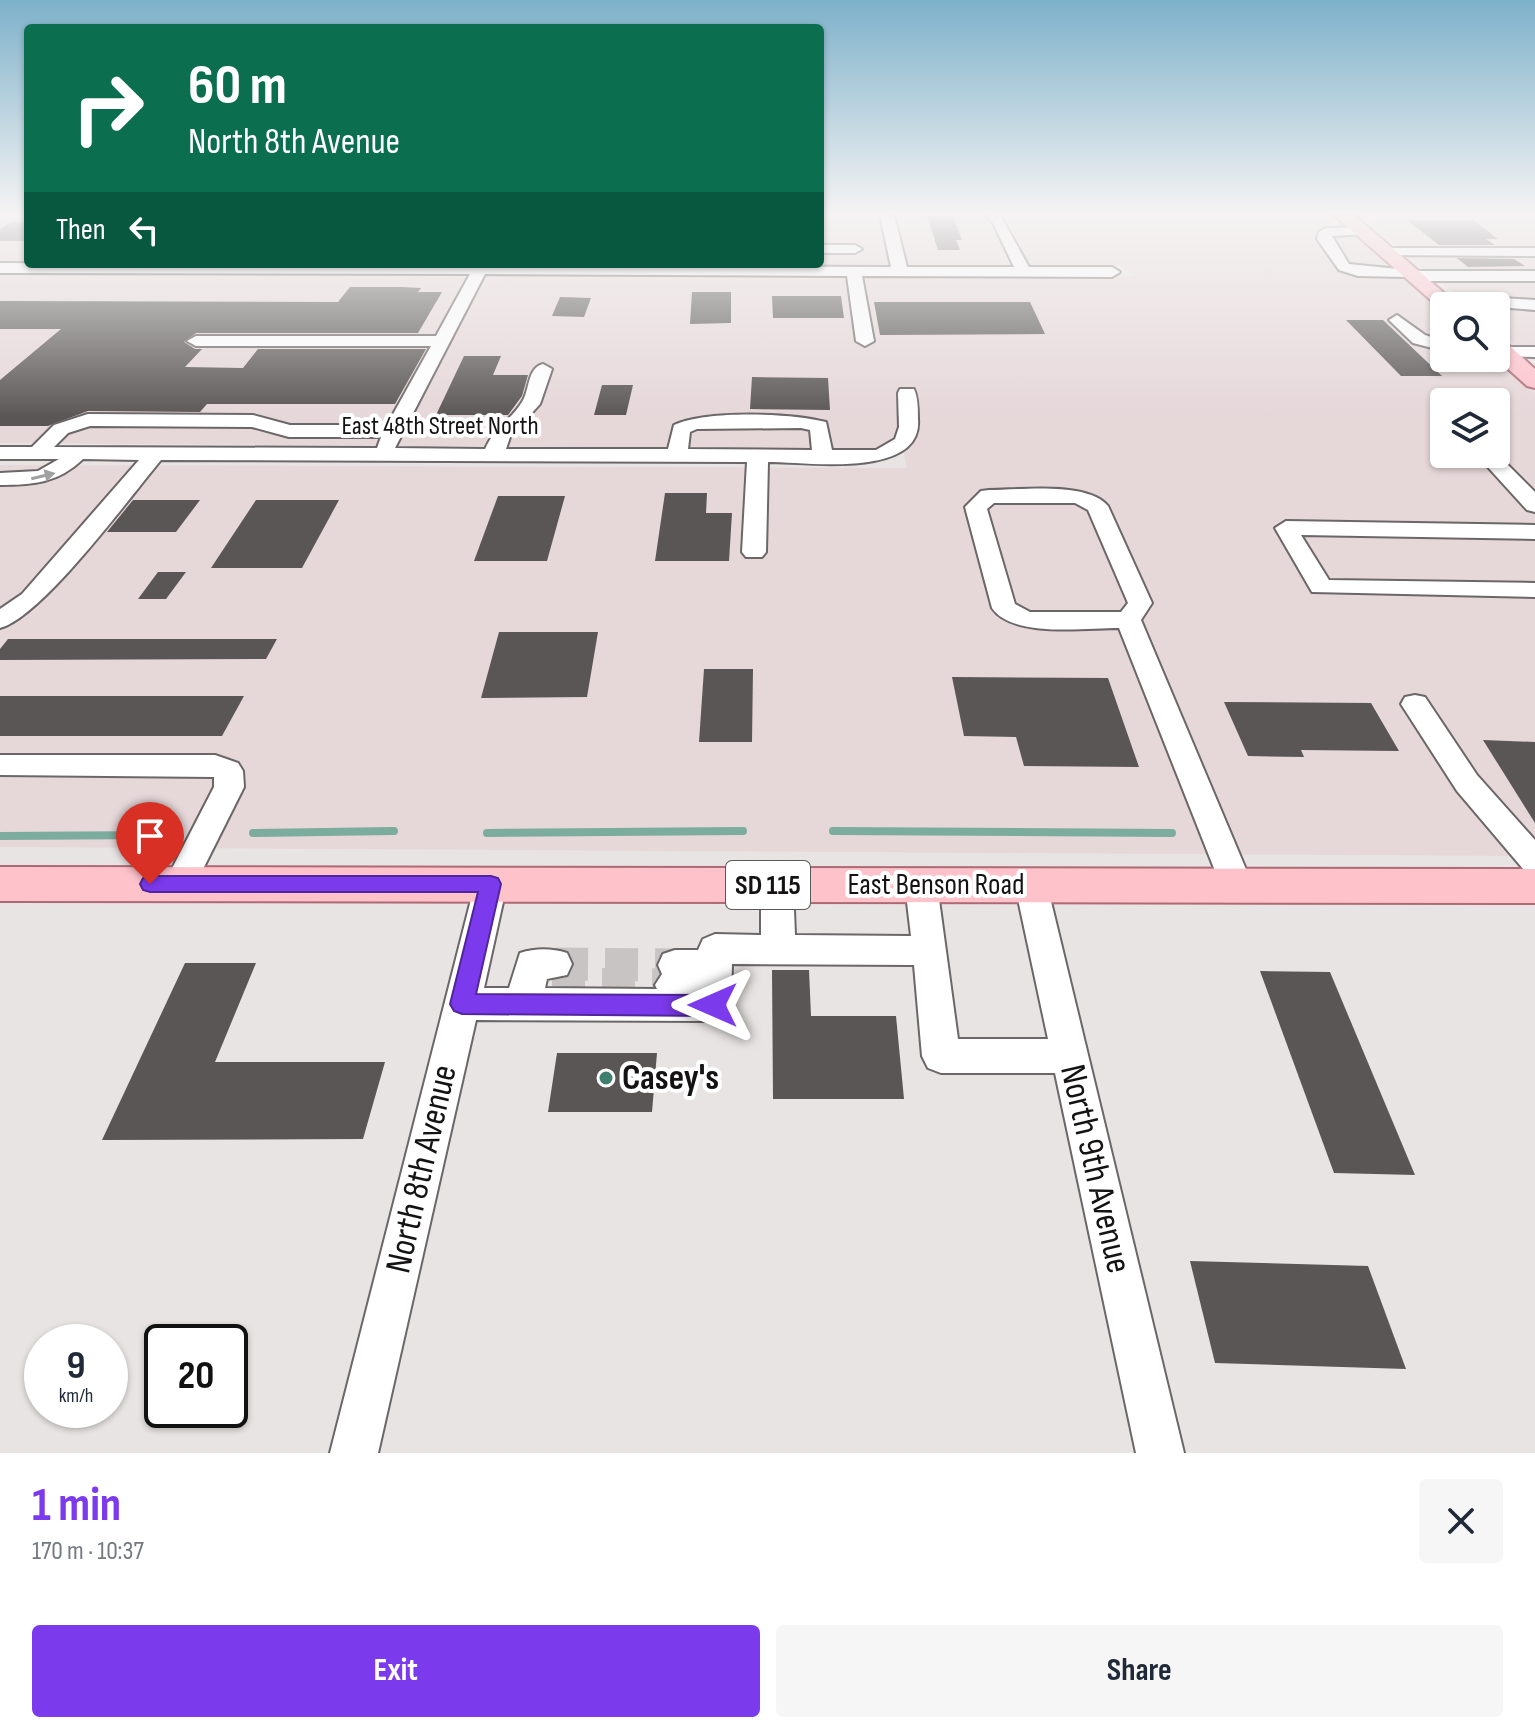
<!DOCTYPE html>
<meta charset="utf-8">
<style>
:root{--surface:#fff;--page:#f6f6f7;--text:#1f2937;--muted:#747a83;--accent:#7c3aed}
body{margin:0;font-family:"Sofia Sans Condensed",sans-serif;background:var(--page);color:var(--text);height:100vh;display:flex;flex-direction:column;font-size:30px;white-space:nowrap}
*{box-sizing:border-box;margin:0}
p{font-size:26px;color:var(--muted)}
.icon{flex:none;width:44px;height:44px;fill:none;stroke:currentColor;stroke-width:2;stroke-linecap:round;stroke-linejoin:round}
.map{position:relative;height:1453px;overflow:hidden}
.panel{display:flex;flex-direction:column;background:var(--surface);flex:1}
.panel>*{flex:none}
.guide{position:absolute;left:24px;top:24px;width:800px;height:244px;border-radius:8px;box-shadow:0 2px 6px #0004;background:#0b6e4f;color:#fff;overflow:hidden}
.controls{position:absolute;left:1430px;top:292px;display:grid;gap:16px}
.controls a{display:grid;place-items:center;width:80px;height:80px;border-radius:8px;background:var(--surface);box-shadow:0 2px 6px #0004;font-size:40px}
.speed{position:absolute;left:24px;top:1324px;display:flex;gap:16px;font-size:40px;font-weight:700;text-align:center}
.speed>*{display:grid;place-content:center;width:104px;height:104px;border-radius:50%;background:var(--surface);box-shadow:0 2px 6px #0004;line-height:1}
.speed small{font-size:20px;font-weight:400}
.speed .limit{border:4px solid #111;border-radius:12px;background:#fff;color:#111}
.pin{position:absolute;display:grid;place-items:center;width:68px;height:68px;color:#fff;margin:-82px -34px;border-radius:50% 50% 50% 0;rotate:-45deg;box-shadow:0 0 8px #0007}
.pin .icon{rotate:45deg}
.me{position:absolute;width:88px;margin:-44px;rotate:270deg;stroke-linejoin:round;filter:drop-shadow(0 0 6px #0008)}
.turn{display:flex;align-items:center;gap:28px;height:168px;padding:0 32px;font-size:36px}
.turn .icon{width:104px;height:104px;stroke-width:2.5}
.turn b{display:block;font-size:56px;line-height:68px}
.then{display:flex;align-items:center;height:76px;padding:0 32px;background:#0003;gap:16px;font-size:30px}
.round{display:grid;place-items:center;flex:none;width:84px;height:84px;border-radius:8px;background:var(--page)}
.headline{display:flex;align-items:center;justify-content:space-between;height:136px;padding:0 32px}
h1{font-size:48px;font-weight:700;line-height:60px;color:var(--accent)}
.action{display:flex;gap:16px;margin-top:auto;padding:16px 32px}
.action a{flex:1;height:92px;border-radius:8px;background:var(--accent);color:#fff;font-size:32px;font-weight:700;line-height:92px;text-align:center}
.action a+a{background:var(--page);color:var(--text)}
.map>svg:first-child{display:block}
.built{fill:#e6d7d9;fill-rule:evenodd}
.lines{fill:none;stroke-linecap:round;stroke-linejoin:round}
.stream{stroke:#7cac9e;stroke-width:8}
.building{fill:#5a5656}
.minor-tunnel{stroke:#c9c4c4;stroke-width:33;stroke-dasharray:33 17;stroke-linecap:butt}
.minor-casing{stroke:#6b6667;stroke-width:4}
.major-casing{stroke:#ac6a74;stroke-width:4}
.minor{fill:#fff;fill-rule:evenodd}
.major{fill:#fec2cb;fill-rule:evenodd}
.oneway{fill:#a1a0a0}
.route{fill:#7c3aed;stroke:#51269a;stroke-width:2}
.poi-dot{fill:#3e7f6e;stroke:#fff;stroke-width:3}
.labels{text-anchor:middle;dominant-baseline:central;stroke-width:8;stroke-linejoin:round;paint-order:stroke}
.far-street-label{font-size:26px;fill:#141212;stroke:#fff}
.shield{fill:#fff;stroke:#5a5959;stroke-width:2}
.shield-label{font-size:28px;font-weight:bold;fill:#141212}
.street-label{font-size:30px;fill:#141212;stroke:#fff}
.near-poi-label{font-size:36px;font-weight:bold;fill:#141212;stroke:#fff;text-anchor:start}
.near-street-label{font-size:36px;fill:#141212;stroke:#fff}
</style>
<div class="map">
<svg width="1535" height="1453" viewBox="0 0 1535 1453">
<rect width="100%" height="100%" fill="#e9e4e4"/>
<g class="built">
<rect x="0" y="215" width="28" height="49"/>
<path d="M820,215H1332L1444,313V358H1495L1535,393V856L0,847V465L907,468L903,449L0,443V273L1133,276L1123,266L157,264H820ZM1444,402H1496V454H1444Z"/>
<path d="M1360,215H1535V361L1496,329V306H1469Z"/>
</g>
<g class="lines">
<g class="stream">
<path d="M833,831L1172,833"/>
<path d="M253,833L394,831"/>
<path d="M487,833L743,831"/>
<path d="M0,836L160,835"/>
</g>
</g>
<g class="building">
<path d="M927,216H953L962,240H956L960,250H938Z"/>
<path d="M1407,220H1473L1498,239H1486L1495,245H1439Z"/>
<path d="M11,222H28V241H0V229Z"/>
<path d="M1457,258L1514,259L1525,266L1468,267Z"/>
<path d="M350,287H401L421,288L418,292H442L418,333H196L184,342L195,349H202L185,367L243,368L258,349H426L395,404H207L200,412L88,411L48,426H0V380L61,329H0V301L338,302Z"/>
<path d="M692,292H731V323L690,324Z"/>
<path d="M772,296H841L844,318H773Z"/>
<path d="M560,297L591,298L584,317L552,316Z"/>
<path d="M874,302H1030L1045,334L880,335Z"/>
<path d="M1346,320H1383L1442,376H1401Z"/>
<path d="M464,356H501L493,375H528L522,396L508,415H436Z"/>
<path d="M752,377L828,378L830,410L750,409Z"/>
<path d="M602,385H633L626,415H594Z"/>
<path d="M665,493H707L706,513H732L729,561H655Z"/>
<path d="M498,496H565L547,561H474Z"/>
<path d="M133,500H200L176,532H107Z"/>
<path d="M256,500H339L302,568H211Z"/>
<path d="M158,572H186L166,599H138Z"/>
<path d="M499,632H598L587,697L481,698Z"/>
<path d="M8,639H277L266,659L0,660V649Z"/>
<path d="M704,669H753L752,742H699Z"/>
<path d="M952,677L1108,678L1139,767L1024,766L1016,737L964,736Z"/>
<path d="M0,696H244L222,736H0Z"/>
<path d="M1224,702L1371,703L1399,751L1301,750L1304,757L1248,756Z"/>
<path d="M1483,740L1535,742V823Z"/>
<path d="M185,963H256L215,1062H385L363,1139L102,1140Z"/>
<path d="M772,970H809L811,1016H896L904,1099H773Z"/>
<path d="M1260,971L1330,972L1415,1175L1334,1173Z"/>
<path d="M557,1053H657L652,1112H548Z"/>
<path d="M1190,1261L1368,1266L1406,1369L1215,1363Z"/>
</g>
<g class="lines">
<g class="minor-tunnel">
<path d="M555,964L675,965"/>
<path d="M552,984L673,985"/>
</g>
<defs>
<g id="minor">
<path d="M880,215H894L907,267H1014L993,223L985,215H1000L1029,267H1112L1120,272L1112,277L862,276L874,341L865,346L856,341L847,276L485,274L395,448L485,449C494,428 511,420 522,402C530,390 527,368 543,364L552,369L540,404L510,437L506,449H668L674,425C706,410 792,413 826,422L832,450H876L895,439L899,427L898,393L900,389H914C918,398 918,409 918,419C923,479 806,462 768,462L766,552L762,557H746L742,552L747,462L161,460C129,498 42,617 0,628V609L22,594L139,460L83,459C58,483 33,485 0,485V473L38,471L59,459H0V447H32L54,425L88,414L253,415L290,425H387L431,346H196L187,341L196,336H436L470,274L0,273V263L891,267ZM90,426L252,427L289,437H381L377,448L54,447L68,433ZM801,428L810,430L812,450L688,449L690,432L697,429Z"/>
<path d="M1362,227L1367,228V234L1332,236L1349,264L1418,271H1535V281H1414L1407,277L1358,276L1339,270L1317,239L1319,232L1326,228Z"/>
<path d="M820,245H855L862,249L855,253H820Z"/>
<path d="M1386,248H1535V256L1381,255V249Z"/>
<path d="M1441,294L1535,300V310L1435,302L1433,299Z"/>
<path d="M1397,315L1425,335L1444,341V351L1413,343L1389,320Z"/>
<path d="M1503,347H1535V357L1497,356V348Z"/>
<path d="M1496,453L1535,492V512L1527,510L1476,454Z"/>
<path d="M989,490C1019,490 1088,481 1108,506L1152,603L1141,620L1253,886L1248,895L1237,899L1226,895L1221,886L1119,628C1085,628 1012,638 992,608L965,507L981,491ZM994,503H1075L1088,510L1128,603L1121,612H1030L1015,604L987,509Z"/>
<path d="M1286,521L1535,525V539L1301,535L1329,580L1535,583V597L1312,592L1275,528Z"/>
<path d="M1415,695L1425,697L1477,775L1535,840V874L1524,870L1457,791L1401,704L1405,697Z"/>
<path d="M0,755H215L238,763L243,771L244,787L191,893L180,897L169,893L164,884L214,787V777L0,775Z"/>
<path d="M491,871L502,875L507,884L484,988H509L520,953C536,948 551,948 567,953L572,964L567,975L547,979L545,988L657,989L655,985L662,974L658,965L663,954L675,950H698L703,939L715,934L761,935V885L766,876L777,872L788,876L793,885L795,935L911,936L905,885L910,876L921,872L932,876L937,885L958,1039H1048L1015,885L1020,876L1031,872L1042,876L1047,885L1184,1453H1136L1055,1073H941L928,1068L922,1056L914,965L732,964L731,1005L726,1016L713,1021L476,1020L378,1453H330L475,884L480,875Z"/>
</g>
<g id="major">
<path d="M1334,215H1354L1459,306H1444L1442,310Z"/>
<path d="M1496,339L1504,341L1535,369V388L1527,386L1496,358Z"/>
<path d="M0,867L1535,869V903L0,901Z"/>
</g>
</defs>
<use href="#minor" class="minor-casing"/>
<use href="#major" class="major-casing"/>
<use href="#minor" class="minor"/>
<use href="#major" class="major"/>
</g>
<defs><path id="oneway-solid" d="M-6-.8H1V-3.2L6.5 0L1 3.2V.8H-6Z" transform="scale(2)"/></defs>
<use class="oneway" href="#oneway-solid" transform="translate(43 476) rotate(-13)"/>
<linearGradient id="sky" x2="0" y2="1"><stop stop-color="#7db1ca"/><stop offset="0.51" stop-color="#f5f3f3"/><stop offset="1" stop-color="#f5f3f3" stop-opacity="0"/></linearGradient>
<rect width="1535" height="418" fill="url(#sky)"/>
<path class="route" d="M150,876H491L498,878L501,884L476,994L713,995L721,998L724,1005L721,1013L713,1016L462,1014L454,1011L450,1004L478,892H150L143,890L140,884L143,878Z"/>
<circle class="poi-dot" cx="606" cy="1078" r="8"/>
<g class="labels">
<g class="far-street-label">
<text x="440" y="426">East 48th Street North</text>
</g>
<rect class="shield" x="726" y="861" width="84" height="48" rx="6"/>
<g class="shield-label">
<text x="768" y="885">SD 115</text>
</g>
<g class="street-label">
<text x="936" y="885">East Benson Road</text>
</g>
<g class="near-poi-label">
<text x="622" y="1078">Casey's</text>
</g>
<g class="near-street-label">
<text transform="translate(422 1169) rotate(-77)">North 8th Avenue</text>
<text transform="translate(1095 1169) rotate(77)">North 9th Avenue</text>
</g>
</g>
</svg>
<div class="controls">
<a><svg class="icon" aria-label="search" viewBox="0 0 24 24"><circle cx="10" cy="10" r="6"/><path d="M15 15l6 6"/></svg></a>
<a><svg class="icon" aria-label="layers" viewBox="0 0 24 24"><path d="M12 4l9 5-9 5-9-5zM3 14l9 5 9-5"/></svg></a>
</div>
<div class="speed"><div>9<small>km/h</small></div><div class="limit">20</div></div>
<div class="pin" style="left:150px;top:884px;background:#d93025"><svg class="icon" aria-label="arrive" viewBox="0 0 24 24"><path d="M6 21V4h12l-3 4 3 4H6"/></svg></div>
<svg class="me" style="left:713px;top:1005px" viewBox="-20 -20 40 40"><path d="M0-17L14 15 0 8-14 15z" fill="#7c3aed" stroke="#fff" stroke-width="4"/></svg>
<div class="guide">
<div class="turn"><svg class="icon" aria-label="right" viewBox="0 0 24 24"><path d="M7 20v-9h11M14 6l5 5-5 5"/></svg><div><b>60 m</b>North 8th Avenue</div></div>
<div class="then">Then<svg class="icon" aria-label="left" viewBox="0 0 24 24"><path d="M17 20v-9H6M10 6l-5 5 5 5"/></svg></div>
</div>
</div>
<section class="panel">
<div class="headline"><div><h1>1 min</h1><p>170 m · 10:37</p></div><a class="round"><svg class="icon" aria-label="close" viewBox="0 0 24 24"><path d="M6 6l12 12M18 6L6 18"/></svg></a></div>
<div class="action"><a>Exit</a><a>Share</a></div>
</section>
